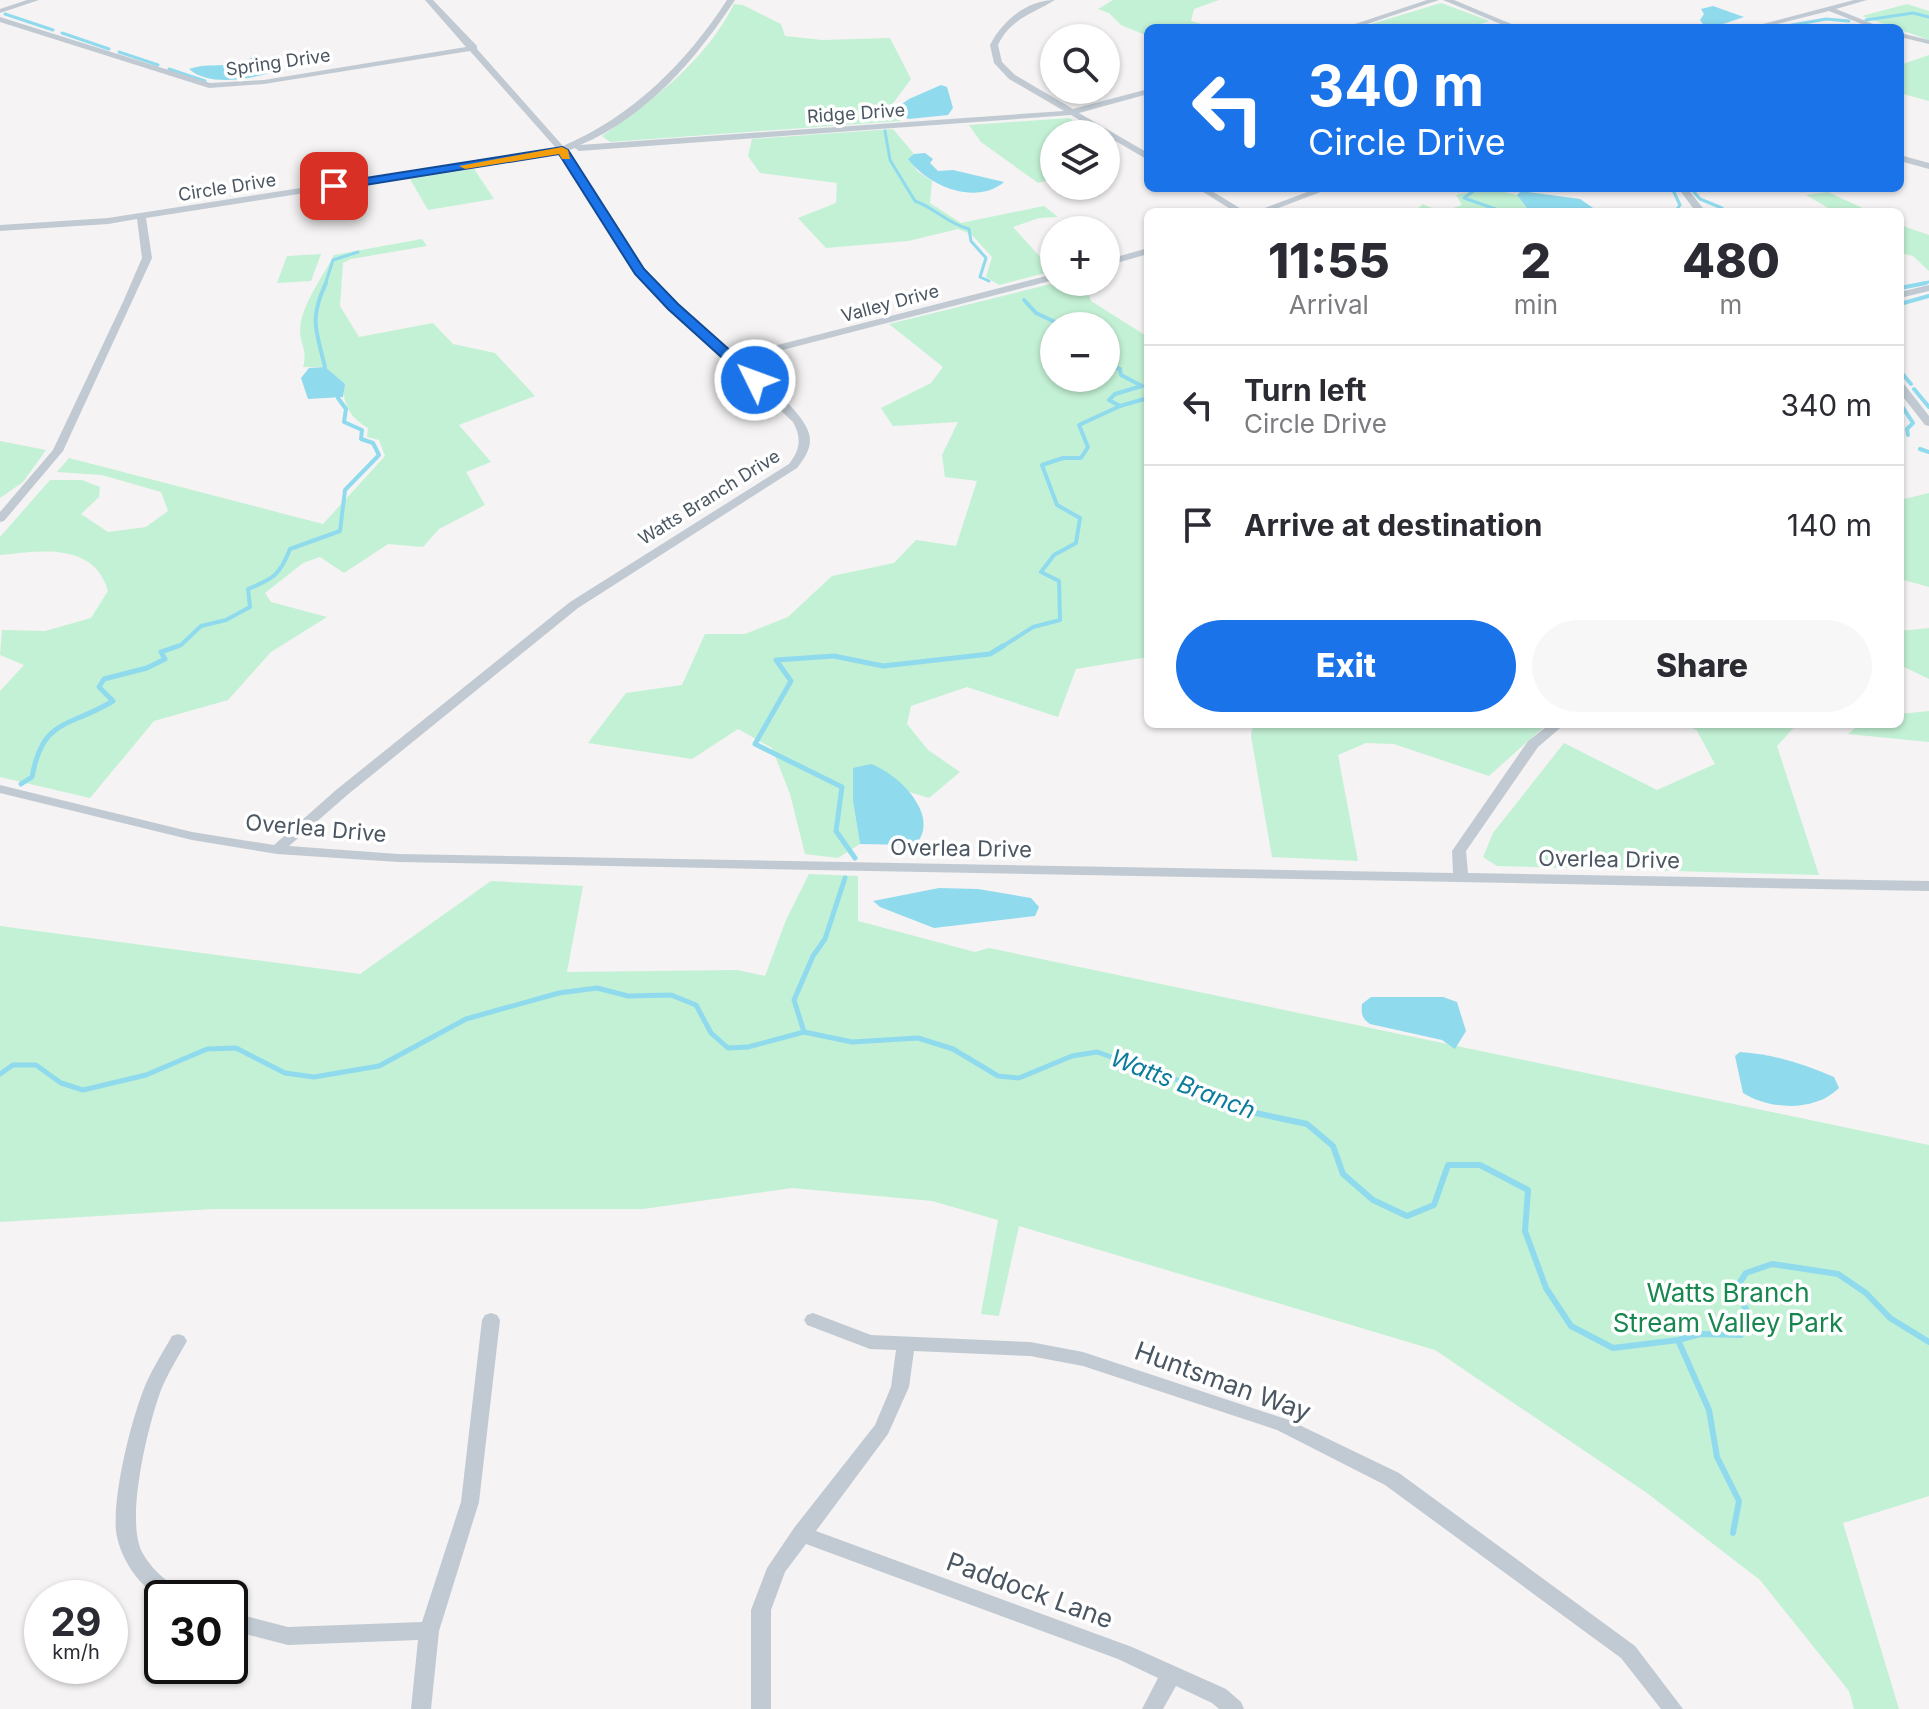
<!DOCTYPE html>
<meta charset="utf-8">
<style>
:root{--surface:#fff;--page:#f7f7f7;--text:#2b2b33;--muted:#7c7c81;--line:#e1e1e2;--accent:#1a73e8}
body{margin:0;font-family:Inter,sans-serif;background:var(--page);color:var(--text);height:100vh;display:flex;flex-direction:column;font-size:30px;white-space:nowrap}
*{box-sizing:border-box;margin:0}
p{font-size:26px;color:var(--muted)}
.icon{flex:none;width:44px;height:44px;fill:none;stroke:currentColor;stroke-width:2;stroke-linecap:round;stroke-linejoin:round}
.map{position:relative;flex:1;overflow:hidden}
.sheet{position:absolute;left:1144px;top:208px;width:760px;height:520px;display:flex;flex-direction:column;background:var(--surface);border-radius:12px;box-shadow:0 2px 6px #0004}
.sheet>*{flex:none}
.top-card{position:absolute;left:1144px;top:24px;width:760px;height:168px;border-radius:12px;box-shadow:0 2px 6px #0004;background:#1a73e8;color:#fff;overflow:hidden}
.fabs{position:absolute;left:1040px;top:24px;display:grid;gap:16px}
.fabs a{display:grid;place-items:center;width:80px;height:80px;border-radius:50%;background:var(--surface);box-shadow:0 2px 6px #0004;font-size:40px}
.speed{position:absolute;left:24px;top:1580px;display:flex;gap:16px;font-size:40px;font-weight:700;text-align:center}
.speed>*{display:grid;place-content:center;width:104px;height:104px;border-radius:50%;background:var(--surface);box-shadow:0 2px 6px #0004;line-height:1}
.speed small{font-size:20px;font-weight:400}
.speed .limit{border:4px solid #111;border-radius:12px;background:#fff;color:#111}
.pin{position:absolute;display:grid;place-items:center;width:68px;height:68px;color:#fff;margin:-34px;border-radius:16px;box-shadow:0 4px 12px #0006}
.me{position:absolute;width:88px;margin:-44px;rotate:312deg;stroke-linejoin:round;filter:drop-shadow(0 0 6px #0008)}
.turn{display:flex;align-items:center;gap:28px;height:168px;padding:0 32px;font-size:36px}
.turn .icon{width:104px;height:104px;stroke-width:2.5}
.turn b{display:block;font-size:56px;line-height:68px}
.eta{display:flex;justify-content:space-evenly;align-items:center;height:136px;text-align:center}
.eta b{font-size:48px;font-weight:800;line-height:56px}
.primary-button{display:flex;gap:16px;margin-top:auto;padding:16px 32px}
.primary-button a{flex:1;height:92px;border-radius:48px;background:var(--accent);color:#fff;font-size:32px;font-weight:800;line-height:92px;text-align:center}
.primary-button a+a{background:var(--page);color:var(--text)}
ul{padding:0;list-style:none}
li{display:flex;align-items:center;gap:24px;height:120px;padding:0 32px;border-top:2px solid var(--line)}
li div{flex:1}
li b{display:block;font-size:30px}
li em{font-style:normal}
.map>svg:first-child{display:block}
.green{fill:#c3f1d5;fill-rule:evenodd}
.water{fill:#90daee}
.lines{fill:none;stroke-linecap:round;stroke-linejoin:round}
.stream-far3{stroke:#90daee;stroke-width:3}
.stream-far2{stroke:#90daee;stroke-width:4}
.stream-far1{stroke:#90daee;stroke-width:5}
.stream{stroke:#90daee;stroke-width:6}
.street{fill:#c1cad2;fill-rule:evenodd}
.route{fill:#1a73e8;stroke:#114b97;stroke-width:2}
.slow{fill:#f59e0b}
.labels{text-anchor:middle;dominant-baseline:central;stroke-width:7;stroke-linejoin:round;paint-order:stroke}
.far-street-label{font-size:18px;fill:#4a5661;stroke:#fff}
.street-label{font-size:22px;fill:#4a5661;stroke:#fff}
.water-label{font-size:24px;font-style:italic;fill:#0c7c9b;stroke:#fff}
.near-park-label{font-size:26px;fill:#17864f;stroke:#fff}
.near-street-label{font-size:26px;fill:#4a5661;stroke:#fff}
</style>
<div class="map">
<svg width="1929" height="1709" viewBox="0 0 1929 1709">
<rect width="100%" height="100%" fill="#f5f3f3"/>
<g class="green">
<path d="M1113,0H1219L1194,9L1191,21L1216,28H1148V36L1121,25L1109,13L1098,9Z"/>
<path d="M1441,3L1490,21L1468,28L1365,26Z"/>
<path d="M734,4L743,5L781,24L785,36L823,40L890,38L911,79L891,106L900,121L610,142L602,136C653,100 706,61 734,4Z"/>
<path d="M1907,4L1929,11V40L1862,16Z"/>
<path d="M1929,55V101L1900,93V65Z"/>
<path d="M1069,118L1097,134H1054V179L1038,183L981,142L969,125Z"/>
<path d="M893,129L914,154L909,159L917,171L932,181L930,203L961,223L1044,206L1058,217L1039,218L1013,227L1053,271L999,285L986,277L992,257L971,234L958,229L908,241L826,248L798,218L836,203L837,183L760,173L748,156L752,139Z"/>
<path d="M474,169L494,199L428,210L410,179Z"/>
<path d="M1487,188L1517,195L1530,212H1414L1423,204C1438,212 1446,211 1462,205L1456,195Z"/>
<path d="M1828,192L1871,212H1835L1806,195Z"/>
<path d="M1900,225L1929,235V271L1913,256L1900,253Z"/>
<path d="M422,239L427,246L351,259L343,263L340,306L359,337L433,323L453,344L495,353L535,396L459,425L491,462L466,472L485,505L439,529L423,547L388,544L344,573L320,557L303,563L265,593L271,602L327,617L271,652L228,700L154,721L90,798L0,777V691L24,665L0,655L2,630L45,631L91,618L108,591C94,541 39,551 0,555V537L50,480H82L100,487L99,497L81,514L108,532L146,527L168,511L161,492L102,475L57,472L69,458L323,524L385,456L379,440L367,437L368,428C350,418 342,404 344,384L337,380L325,367H303C308,350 300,345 300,330C301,305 323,277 334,255Z"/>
<path d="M321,254L311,281L277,283L287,256Z"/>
<path d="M1059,282H1085L1091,301L1148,337V657L1076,669L1058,717L967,687L911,706L907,724L928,750L960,772L929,798L906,791L877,767L853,801L860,844L838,858L805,854L790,794L772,748L738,729L692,759L588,743L626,693L682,685L705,634H745L788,617L832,576L894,563L916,540L956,546L977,481L945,477L942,455L958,422L893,426L881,408L931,383L943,367L889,324ZM1054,326H1106V378H1054Z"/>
<path d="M0,441L46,450L23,482L0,498Z"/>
<path d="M1929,493V587L1900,579V500Z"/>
<path d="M1929,628V679L1900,665V631Z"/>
<path d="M1929,711V742L1848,734L1860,724H1900V714Z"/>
<path d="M1253,724H1547L1489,776L1394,744L1366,743L1338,755L1358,861L1272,857L1251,736Z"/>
<path d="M1688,724H1797L1777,746L1819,875L1497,866L1483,857L1493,833L1564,743L1657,790L1715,764L1697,731Z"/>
<path d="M809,874L858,876V921L975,952L989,948L1929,1145V1496L1843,1523L1899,1709H1854L1849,1691L1760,1580L1647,1493L1435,1350L1019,1226L999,1316L981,1314L998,1220L932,1201L792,1188L643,1209H213L0,1222V926L360,974L491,881L583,886L567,972L737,970L765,976L786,920Z"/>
</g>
<g class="water">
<path d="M1713,6L1744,17L1723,24H1703L1700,20L1704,14L1701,9Z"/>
<path d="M253,57L264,61L272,69L269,73C246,80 208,86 189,69C213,61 229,71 253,57Z"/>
<path d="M941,85L947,87L953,108L948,115L909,119L901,116L896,108L909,99Z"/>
<path d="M925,153L933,159L930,163L938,171L953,170L1004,182C976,206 928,186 908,159L914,154Z"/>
<path d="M1521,191L1580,199L1599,212H1530L1517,195Z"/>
<path d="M325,367L345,384L343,397L308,399L301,378L309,368Z"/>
<path d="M871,764C899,774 942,817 915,845L860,844L853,801V768Z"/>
<path d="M939,888L978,889L1031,898L1039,907L1035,916L934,928L880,907L873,901Z"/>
<path d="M1371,997H1443L1457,1002L1466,1031L1455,1049L1442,1040L1370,1024C1362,1018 1361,1015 1362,1004Z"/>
<path d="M1740,1052C1773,1054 1803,1064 1834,1077L1839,1088C1815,1112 1770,1110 1743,1093L1735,1056Z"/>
</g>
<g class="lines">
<g class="stream-far3">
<path d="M5,14L53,30"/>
<path d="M1866,20L1913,13L1929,17"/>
<path d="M1776,28L1826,19L1849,21"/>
<path d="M62,33L109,49"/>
<path d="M119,52L158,65"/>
<path d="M169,69L205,81"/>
<path d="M885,131L890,160L915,201C935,208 948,224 969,229L971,241L986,258L980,277L989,281"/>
<path d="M1478,188L1464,198L1504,212"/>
<path d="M1672,188L1680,205L1675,212"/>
<path d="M1694,192L1700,199L1722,208"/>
<path d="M325,285L333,260L358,252"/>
<path d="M1916,285L1929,282"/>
</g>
<g class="stream-far2">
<path d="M1900,288L1926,283"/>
<path d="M1024,300L1036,313L1055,322L1054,327"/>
<path d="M1900,304L1929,296"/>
<path d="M1106,365L1120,369L1121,375L1142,386L1115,394L1109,400L1120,406"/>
<path d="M325,367C316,330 309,319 326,283"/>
<path d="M1900,371L1911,384"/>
<path d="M1914,389L1929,407"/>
<path d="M1900,403L1913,423L1907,429L1908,435"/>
<path d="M1920,449L1929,452"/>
<path d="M173,648L181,645L201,626L226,620L250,607L248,589C273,579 280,575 290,549L340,531L345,490L379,455L373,443L361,439L362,430L344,422L346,409L338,398"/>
<path d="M1000,648L1033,627L1060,620L1059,581L1041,572L1054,555L1076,543L1080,518L1057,505L1042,465L1063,458H1081L1088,447L1079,425L1120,406L1148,398"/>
</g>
<g class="stream-far1">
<path d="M21,784L32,777C43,717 69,728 113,701L99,687L104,679L147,668L165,659L161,652L178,646"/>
<path d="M855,858L836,831L842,787L755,744L791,681L776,660L834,656L883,666L990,654L1003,646"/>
<path d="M804,1032L794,1000L813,956L825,939L845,878"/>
<path d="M0,1074L13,1065H36L61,1083L83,1090L146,1075L207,1049L236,1048L285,1073L314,1077L379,1066L466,1019L559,993L597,988L628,996L671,995L696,1005L711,1033L728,1048L748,1047L804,1032L852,1042L918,1038L953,1049L998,1076L1019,1078L1072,1056L1097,1052L1192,1085L1240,1109L1260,1114"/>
</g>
<g class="stream">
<path d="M1251,1112L1307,1124L1333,1146L1343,1174L1373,1200L1407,1216L1434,1205L1448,1165H1480L1528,1190L1525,1231L1546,1288L1571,1326L1613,1348L1678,1340L1700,1334L1741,1335L1750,1316L1735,1290L1746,1273L1772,1264L1838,1274L1866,1293L1890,1318L1929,1342"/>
<path d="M1678,1340L1709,1410L1717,1457L1739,1501L1733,1533"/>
</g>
<g class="street">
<path d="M27,0H39L0,13V9Z"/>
<path d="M425,0H433L477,46V49L563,146C633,116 686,63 727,0H735C696,59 647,117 580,145L1064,111L1009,79L994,63L990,45C1002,21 1027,0 1055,0C1032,14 1010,19 998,45L1002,62L1015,75L1073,109L1148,89V94L1079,113L1148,153V160L1071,115L579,151L575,148L567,151L635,260L652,281L735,356L1054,274V280L740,361C759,378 810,415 810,440C810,451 803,460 797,468L578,608L346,796L289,846L398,854L1453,873L1452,851L1528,741L1550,724H1565L1538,747L1466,851L1468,873L1929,881V891L398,862L277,854L192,840L0,793V785L192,832L274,845L336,790L570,602L789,464C800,450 802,438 793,422L646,285L626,261L560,153L146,218L152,258L63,451L4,521L0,522V512L53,450L123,302L142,258L137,219L108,224L0,231V225L108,218L556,148L470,51L264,84L209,88L0,22V17L210,83L264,80L466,47Z"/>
<path d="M1427,0H1439L1355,28H1343Z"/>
<path d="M1443,0H1454L1521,28H1510Z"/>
<path d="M1854,0H1867L1836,9L1883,28H1872L1829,11L1761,28H1748Z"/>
<path d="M1900,33L1929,40V44L1900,37Z"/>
<path d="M1900,155L1929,163V169L1900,161Z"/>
<path d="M1197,188H1207L1246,212H1235Z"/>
<path d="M1318,188H1331L1268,212H1254Z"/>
<path d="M1678,188H1687L1706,212H1696Z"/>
<path d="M1148,248V254L1106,266V260Z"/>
<path d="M1929,285V291L1900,298V292Z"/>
<path d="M1900,383L1904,384L1929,416V426L1925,425L1900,393Z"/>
<path d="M491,1313L497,1315L500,1320L479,1502L439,1631L431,1709H411L418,1640L288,1645L230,1630V1612L288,1627L422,1622L461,1502L482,1320L485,1315Z"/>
<path d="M813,1313L871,1335L1030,1342L1083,1352L1289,1420L1399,1473L1635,1646L1683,1709H1661L1621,1658L1385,1485L1277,1430L1083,1366L1030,1356L914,1351L909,1387L888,1434L816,1531L1132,1647L1226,1689L1241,1702L1244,1709H1219L1212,1703L1176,1686L1163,1709H1142L1158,1678L1118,1659L806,1544L785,1572L771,1610V1709H751V1610L767,1568L794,1528L875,1425L891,1387L896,1350L870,1349L807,1325L804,1320L807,1315Z"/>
<path d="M178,1334L184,1336L187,1341C178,1357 168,1373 161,1390C148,1425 125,1519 142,1552C148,1563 156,1572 166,1580C175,1586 185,1589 190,1598C180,1598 168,1600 159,1596C137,1585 119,1555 116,1531C113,1494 130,1425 143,1391C150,1372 162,1354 172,1336Z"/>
</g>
</g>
<path class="route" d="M562,147L568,150L644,269L678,304L760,377V383H750L668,309L635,274L559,154L334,190L328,186L334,183Z"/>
<path class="slow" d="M562,147L568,150L570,159H562L559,154L465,169L459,166Z"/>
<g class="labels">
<g class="far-street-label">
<text transform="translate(278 62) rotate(-8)">Spring Drive</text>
<text transform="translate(856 113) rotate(-4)">Ridge Drive</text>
<text transform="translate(227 187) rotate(-9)">Circle Drive</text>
<text transform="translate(890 303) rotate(-15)">Valley Drive</text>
<text transform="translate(709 497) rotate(-32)">Watts Branch Drive</text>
</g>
<g class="street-label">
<text transform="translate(316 828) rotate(5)">Overlea Drive</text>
<text transform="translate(961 848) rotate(1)">Overlea Drive</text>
<text transform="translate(1609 859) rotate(1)">Overlea Drive</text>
</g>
<g class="water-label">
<text transform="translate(1183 1084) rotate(21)">Watts Branch</text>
</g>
<g class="near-park-label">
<text x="1728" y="1292">Watts Branch<tspan x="1728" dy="30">Stream Valley Park</tspan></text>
</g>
<g class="near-street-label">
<text transform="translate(1223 1381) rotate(20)">Huntsman Way</text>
<text transform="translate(1030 1590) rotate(20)">Paddock Lane</text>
</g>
</g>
</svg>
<div class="fabs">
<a><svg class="icon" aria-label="search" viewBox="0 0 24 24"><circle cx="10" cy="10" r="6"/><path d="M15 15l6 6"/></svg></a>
<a><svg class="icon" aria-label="layers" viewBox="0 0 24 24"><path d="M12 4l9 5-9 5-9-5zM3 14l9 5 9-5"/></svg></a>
<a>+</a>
<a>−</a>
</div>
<div class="speed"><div>29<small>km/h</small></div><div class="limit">30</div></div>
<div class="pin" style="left:334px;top:186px;background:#d93025"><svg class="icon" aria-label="arrive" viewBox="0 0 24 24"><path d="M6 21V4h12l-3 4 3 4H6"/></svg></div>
<svg class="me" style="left:755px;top:380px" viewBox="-20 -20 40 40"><circle r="17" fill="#1a73e8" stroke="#fff" stroke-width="3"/><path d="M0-11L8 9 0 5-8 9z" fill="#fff"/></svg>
<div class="top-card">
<div class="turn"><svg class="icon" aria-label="left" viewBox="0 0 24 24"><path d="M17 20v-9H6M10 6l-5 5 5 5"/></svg><div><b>340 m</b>Circle Drive</div></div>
</div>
<section class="sheet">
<div class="eta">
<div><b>11:55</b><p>Arrival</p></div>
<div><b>2</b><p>min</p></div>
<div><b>480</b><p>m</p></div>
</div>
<ul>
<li><svg class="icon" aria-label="left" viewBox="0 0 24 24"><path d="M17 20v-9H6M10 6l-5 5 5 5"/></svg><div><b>Turn left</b><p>Circle Drive</p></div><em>340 m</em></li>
<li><svg class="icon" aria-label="arrive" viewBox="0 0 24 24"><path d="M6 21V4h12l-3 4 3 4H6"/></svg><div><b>Arrive at destination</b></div><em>140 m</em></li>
</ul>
<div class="primary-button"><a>Exit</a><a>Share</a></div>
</section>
</div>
